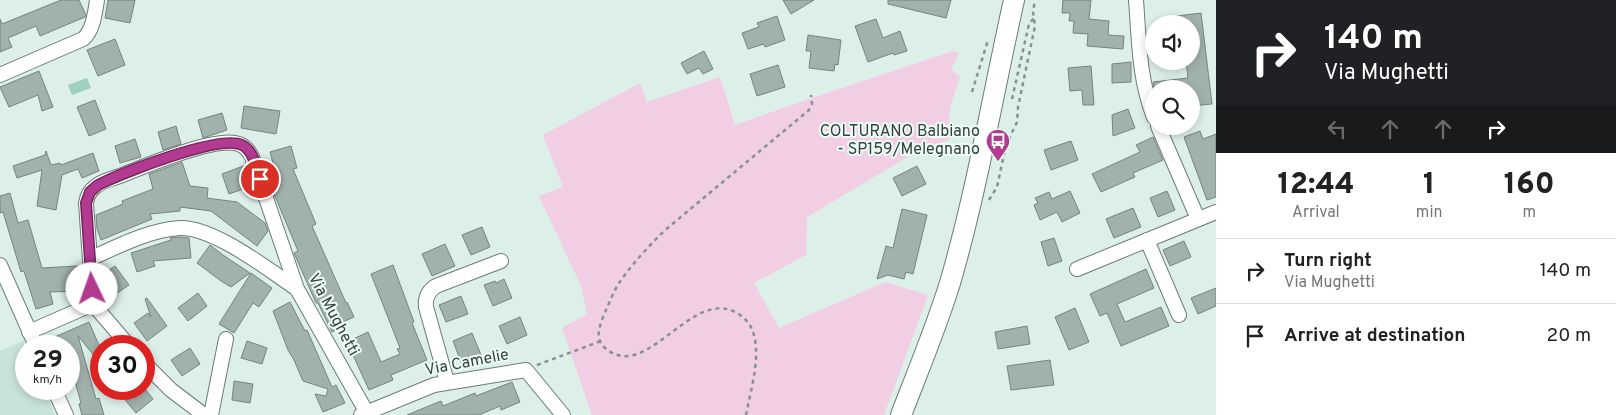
<!DOCTYPE html>
<style>
:root{--surface:#fff;--page:#f2f2f2;--text:#222;--muted:#767676;--line:#e0e0e0}
body{margin:0;font-family:Overpass,sans-serif;background:var(--page);color:var(--text);height:100vh;display:flex;flex-direction:column;font-size:19px;white-space:nowrap}
*{box-sizing:border-box;margin:0}
p{font-size:16px;color:var(--muted)}
.icon{flex:none;width:28px;height:28px;fill:none;stroke:currentColor;stroke-width:2;stroke-linecap:round;stroke-linejoin:round}
.map{position:relative;flex:1;overflow:hidden}
.panel{display:flex;flex-direction:column;background:var(--surface);width:400px}
.panel>*{flex:none}
.top-card{background:#202124;color:#fff;overflow:hidden}
.buttons{position:absolute;left:1145px;top:15px;display:grid;gap:10px}
.buttons a{display:grid;place-items:center;width:55px;height:55px;border-radius:50%;background:var(--surface);box-shadow:0 2px 8px #0003;font-size:25px}
.speed{position:absolute;left:15px;top:335px;display:flex;gap:10px;font-size:25px;font-weight:700;text-align:center}
.speed>*{display:grid;place-content:center;width:65px;height:65px;border-radius:50%;background:var(--surface);box-shadow:0 2px 8px #0003;line-height:1}
.speed small{font-size:12px;font-weight:400}
.speed .limit{border:8px solid #d22;background:#fff;color:#111}
.pin{position:absolute;display:grid;place-items:center;width:42px;height:42px;color:#fff;margin:-21px;border:2px solid #fff;border-radius:50%;box-shadow:0 1px 5px #0007}
.me{position:absolute;width:55px;margin:-28px;rotate:357deg;stroke-linejoin:round;filter:drop-shadow(0 0 4px #0008)}
.turn{display:flex;align-items:center;gap:18px;height:105px;padding:0 25px;font-size:22px}
.turn .icon{width:65px;height:65px;stroke-width:2.5}
.turn b{display:block;font-size:35px;line-height:42px}
.lanes{display:flex;align-items:center;height:48px;padding:0 25px;background:#0003;justify-content:center;gap:25px;direction:ltr}
.lanes .off{opacity:.35}
.eta{display:flex;justify-content:space-evenly;align-items:center;height:85px;text-align:center}
.eta b{font-size:30px;font-weight:800;line-height:35px}
ul{padding:0;list-style:none}
li{display:flex;align-items:center;gap:15px;height:65px;padding:0 25px;border-top:1px solid var(--line)}
li div{flex:1}
li b{display:block;font-size:19px}
li em{font-style:normal}
main{display:flex;flex:1;min-height:0}
.map>svg:first-child{display:block}
.built{fill:#c9e3db}
.green{fill:#f1cee3}
.water{fill:#9ecfbf}
.building{fill:#a1b1ac;stroke:#74847e}
.lines{fill:none;stroke-linecap:round;stroke-linejoin:round}
.street-casing{stroke:#6c7b76;stroke-width:16}
.secondary-casing{stroke:#6c7b76;stroke-width:22}
.path{stroke:#86928e;stroke-width:2.5;stroke-dasharray:4 4;stroke-linecap:butt}
.street{stroke:#fff;stroke-width:14}
.secondary{stroke:#fff;stroke-width:20}
.route-casing{stroke:#74265e;stroke-width:12}
.route{stroke:#b23a90;stroke-width:9}
.labels{text-anchor:middle;dominant-baseline:central;stroke-width:4;stroke-linejoin:round;paint-order:stroke}
.poi-label{font-size:16px;fill:#373e3b;stroke:#ebfcf6;text-anchor:end}
.street-label{font-size:16px;fill:#373e3b;stroke:#ebfcf6}
</style>
<main>
<div class="map">
<svg width="1216" height="415" viewBox="0 0 1216 415">
<rect width="100%" height="100%" fill="#ddefe9"/>
<path class="built" d="M23,341L26,349V389H44L55,415H0V351Z"/>
<path class="green" d="M953,51L959,53L951,70L960,77L950,107L949,140L919,150L807,217L806,255L754,283L779,328L885,282L928,295L884,415H592L562,328L587,314L581,286L539,196L563,187L543,135L640,83L647,102L720,77L735,125L803,101Z"/>
<path class="water" d="M87,78L91,88L72,95L68,85Z"/>
<g class="building">
<path d="M61,0H79L86,15L85,17L40,36L36,26L8,38L12,47L0,52V19L2,24Z"/>
<path d="M108,0H135L130,23L105,18Z"/>
<path d="M783,0H814L791,14Z"/>
<path d="M888,0H951L946,18L888,4Z"/>
<path d="M1063,0H1091L1089,19L1109,21L1108,35L1124,36L1123,49L1087,46L1088,34L1073,33L1074,21H1069L1070,13H1062Z"/>
<path d="M1201,13L1212,104L1191,106V89H1154L1153,82L1188,78L1186,61H1191V24H1169V17Z"/>
<path d="M777,16L785,40L765,47L764,44L748,49L742,33L759,27L757,23Z"/>
<path d="M876,19L883,38L900,31L907,51L894,55L893,53L868,62L855,26Z"/>
<path d="M808,35L841,40L838,65L835,64L834,71L809,68L811,51H806Z"/>
<path d="M115,39L125,65L98,76L87,50Z"/>
<path d="M704,51L713,69L703,74L699,68L687,74L681,63Z"/>
<path d="M1131,62V82L1112,83V64Z"/>
<path d="M778,65L785,87L757,96L750,74Z"/>
<path d="M1091,66L1094,105H1083L1082,90L1070,91L1068,68Z"/>
<path d="M39,71L53,107L42,111L38,95L9,107L0,87Z"/>
<path d="M95,100L106,129L89,136L77,107Z"/>
<path d="M244,106L280,111L276,134L241,128Z"/>
<path d="M1128,109L1135,128L1113,136L1112,115Z"/>
<path d="M222,113L227,130L203,138L198,120Z"/>
<path d="M176,126L181,144L163,150L158,132Z"/>
<path d="M1200,131L1203,139L1216,134V197L1207,200L1184,137Z"/>
<path d="M1153,137L1163,160L1133,173L1135,177L1101,192L1092,174L1140,152L1136,145Z"/>
<path d="M135,139L141,157L120,163L115,146Z"/>
<path d="M1071,141L1078,160L1051,170L1044,150Z"/>
<path d="M291,146L297,168L293,169L316,224L312,226L346,303L347,302L354,317L343,322L345,326L332,332L318,303H316L294,253L298,251L272,189L279,186L270,152Z"/>
<path d="M46,151L51,165L60,163L61,165L93,153L99,171L82,178L78,169L62,175L56,210L37,206L42,170L17,178L13,166L45,155Z"/>
<path d="M182,162L190,186L208,188L207,198L237,202L265,223L268,231L257,246L211,211L180,207V211L150,214L152,219L101,240L97,229L96,215L123,204L122,201L153,189L149,174Z"/>
<path d="M246,165L252,186L229,194L222,174Z"/>
<path d="M917,166L926,184L902,196L893,178Z"/>
<path d="M1070,191L1080,213L1062,222L1057,212L1040,220L1034,205L1038,203L1035,198L1049,192L1052,199Z"/>
<path d="M1167,191L1175,210L1158,217L1150,198Z"/>
<path d="M10,193L18,223L28,220L42,268L77,266L79,291L50,292L53,304L36,309L24,271L21,272L3,212L0,213V196Z"/>
<path d="M1133,208L1141,227L1114,238L1106,219Z"/>
<path d="M902,209L927,215L913,274L906,272L904,279L888,275L877,279L886,246L893,248Z"/>
<path d="M482,227L490,247L471,255L462,235Z"/>
<path d="M180,237L189,238L191,258L153,261L155,266L137,272L131,253L171,240L170,238Z"/>
<path d="M1054,238L1062,261L1048,266L1041,242Z"/>
<path d="M1184,241L1191,257L1170,266L1163,250Z"/>
<path d="M445,244L455,266L432,276L422,254Z"/>
<path d="M210,245L223,255L250,273L231,287L221,281L197,263Z"/>
<path d="M393,265L414,322L412,323L427,360L391,375L393,380L369,390L347,342L368,332L381,362L400,354L397,349L400,348L371,274Z"/>
<path d="M115,266L129,285L116,294L102,275Z"/>
<path d="M1146,269L1154,288L1117,304L1125,322L1161,307L1169,326L1121,346L1107,313L1100,316L1090,294Z"/>
<path d="M251,273L272,288L259,307L253,303L234,333L219,324Z"/>
<path d="M504,279L512,298L493,306L484,285L495,281L496,283Z"/>
<path d="M1216,288V306L1198,314L1191,298Z"/>
<path d="M198,293L207,306L188,321L178,308Z"/>
<path d="M461,296L468,314L446,322L439,305Z"/>
<path d="M147,298L167,326L147,341L134,323L148,313L151,317L145,299Z"/>
<path d="M290,302L305,331L307,330L332,387L336,385L345,403L323,412L315,394L326,396L328,389L303,381L294,360L288,350L273,311Z"/>
<path d="M1075,308L1089,342L1069,350L1055,317Z"/>
<path d="M520,317L527,335L507,344L499,326Z"/>
<path d="M89,322L101,350V364L78,336L96,399L99,398L104,415H82L79,404L81,403L73,374L69,375V346H53L50,339Z"/>
<path d="M1027,326L1030,344L998,349L995,332Z"/>
<path d="M472,333L481,355L461,362L453,341Z"/>
<path d="M247,341L267,348L262,364L241,358Z"/>
<path d="M190,348L200,364L182,376L171,360Z"/>
<path d="M1050,360L1054,385L1011,390L1007,366Z"/>
<path d="M234,381L253,384L250,403L232,400Z"/>
<path d="M512,382L520,402L501,410L500,406L479,415H407L441,401L443,406L475,393L476,396Z"/>
<path d="M130,389H145L153,399L136,413L122,396Z"/>
</g>
<g class="lines">
<defs>
<g id="street">
<path d="M1136,0C1139,39 1139,80 1154,117"/>
<path d="M0,75L83,39C93,31 95,13 97,0"/>
<path d="M1158,126L1198,219"/>
<path d="M1147,240L1179,315"/>
<path d="M90,259C118,246 149,230 180,228C214,227 269,270 297,289"/>
<path d="M0,265L36,346"/>
<path d="M1077,269L1216,212"/>
<path d="M93,304L86,203C87,197 89,191 95,187C101,181 112,179 120,176C145,166 209,139 235,143C243,144 248,149 252,157L297,289L367,413"/>
<path d="M29,332L93,304L129,346"/>
<path d="M144,363L171,390L204,415"/>
<path d="M447,382L426,307C425,298 428,291 436,286L501,261"/>
<path d="M54,389L66,415"/>
<path d="M211,415L226,339"/>
<path d="M361,415L434,385L526,370L563,415"/>
</g>
<path id="secondary" d="M901,415C918,371 936,328 950,283C977,190 993,94 1014,0"/>
</defs>
<use href="#street" class="street-casing"/>
<use href="#secondary" class="secondary-casing"/>
<g class="path">
<path d="M972,92L988,40"/>
<path d="M1012,99L1029,24L1034,18"/>
<path d="M989,200L997,187L1006,145L1017,122L1018,107L1035,26L1033,12L1035,0"/>
<path d="M537,365L601,341"/>
<path d="M746,415C751,387 769,334 740,315C702,288 665,351 629,356C620,357 612,354 605,348C593,338 601,322 606,310C610,301 614,291 619,283C632,264 648,247 664,231L809,110L812,104L811,95"/>
</g>
<use href="#street" class="street"/>
<use href="#secondary" class="secondary"/>
</g>
<g class="lines">
<defs>
<path id="route" d="M92,289L86,203L90,192L98,185C122,173 220,134 242,145C254,151 256,168 260,179"/>
</defs>
<use href="#route" class="route-casing"/>
<use href="#route" class="route"/>
</g>
<defs>
<symbol id="bus-pin" viewBox="-11 -11 22 30"><path d="M0 17L-7.5 6A9.5 9.5 0 1 1 7.5 6Z" fill="#b23a90" stroke="#ebfcf6"/><path d="M-5-6H5V4H4V6H2V4H-2V6H-4V4H-5ZM-3.5-4V0h7V-4ZM-3.5 1.2v1.5H-2V1.2ZM2 1.2v1.5H3.5V1.2Z" fill="#fff"/></symbol>
</defs>
<g fill-rule="evenodd">
<use href="#bus-pin" x="984" y="127" width="28" height="38"/>
</g>
<g class="labels">
<g class="poi-label">
<text x="980" y="132">COLTURANO Balbiano<tspan x="980" dy="18">- SP159/Melegnano</tspan></text>
</g>
<g class="street-label">
<text transform="translate(333 315) rotate(62)">Via Mughetti</text>
<text transform="translate(467 363) rotate(-11)">Via Camelie</text>
</g>
</g>
</svg>
<div class="buttons">
<a><svg class="icon" aria-label="sound" viewBox="0 0 24 24"><path d="M4 9h4l5-4v14l-5-4H4zM17 9q2 3 0 6"/></svg></a>
<a><svg class="icon" aria-label="search" viewBox="0 0 24 24"><circle cx="10" cy="10" r="6"/><path d="M15 15l6 6"/></svg></a>
</div>
<div class="speed"><div>29<small>km/h</small></div><div class="limit">30</div></div>
<div class="pin" style="left:260px;top:179px;background:#d93025"><svg class="icon" aria-label="arrive" viewBox="0 0 24 24"><path d="M6 21V4h12l-3 4 3 4H6"/></svg></div>
<svg class="me" style="left:92px;top:289px" viewBox="-20 -20 40 40"><circle r="19" fill="#fff"/><path d="M0-13L10 11 0 6-10 11z" fill="#b23a90"/></svg>
</div>
<section class="panel">
<div class="top-card">
<div class="turn"><svg class="icon" aria-label="right" viewBox="0 0 24 24"><path d="M7 20v-9h11M14 6l5 5-5 5"/></svg><div><b>140 m</b>Via Mughetti</div></div>
<div class="lanes"><svg class="icon off" aria-label="left" viewBox="0 0 24 24"><path d="M17 20v-9H6M10 6l-5 5 5 5"/></svg><svg class="icon off" aria-label="ahead" viewBox="0 0 24 24"><path d="M12 20V5M6 11l6-6 6 6"/></svg><svg class="icon off" aria-label="ahead" viewBox="0 0 24 24"><path d="M12 20V5M6 11l6-6 6 6"/></svg><svg class="icon" aria-label="right" viewBox="0 0 24 24"><path d="M7 20v-9h11M14 6l5 5-5 5"/></svg></div>
</div>
<div class="eta">
<div><b>12:44</b><p>Arrival</p></div>
<div><b>1</b><p>min</p></div>
<div><b>160</b><p>m</p></div>
</div>
<ul>
<li><svg class="icon" aria-label="right" viewBox="0 0 24 24"><path d="M7 20v-9h11M14 6l5 5-5 5"/></svg><div><b>Turn right</b><p>Via Mughetti</p></div><em>140 m</em></li>
<li><svg class="icon" aria-label="arrive" viewBox="0 0 24 24"><path d="M6 21V4h12l-3 4 3 4H6"/></svg><div><b>Arrive at destination</b></div><em>20 m</em></li>
</ul>
</section>
</main>
